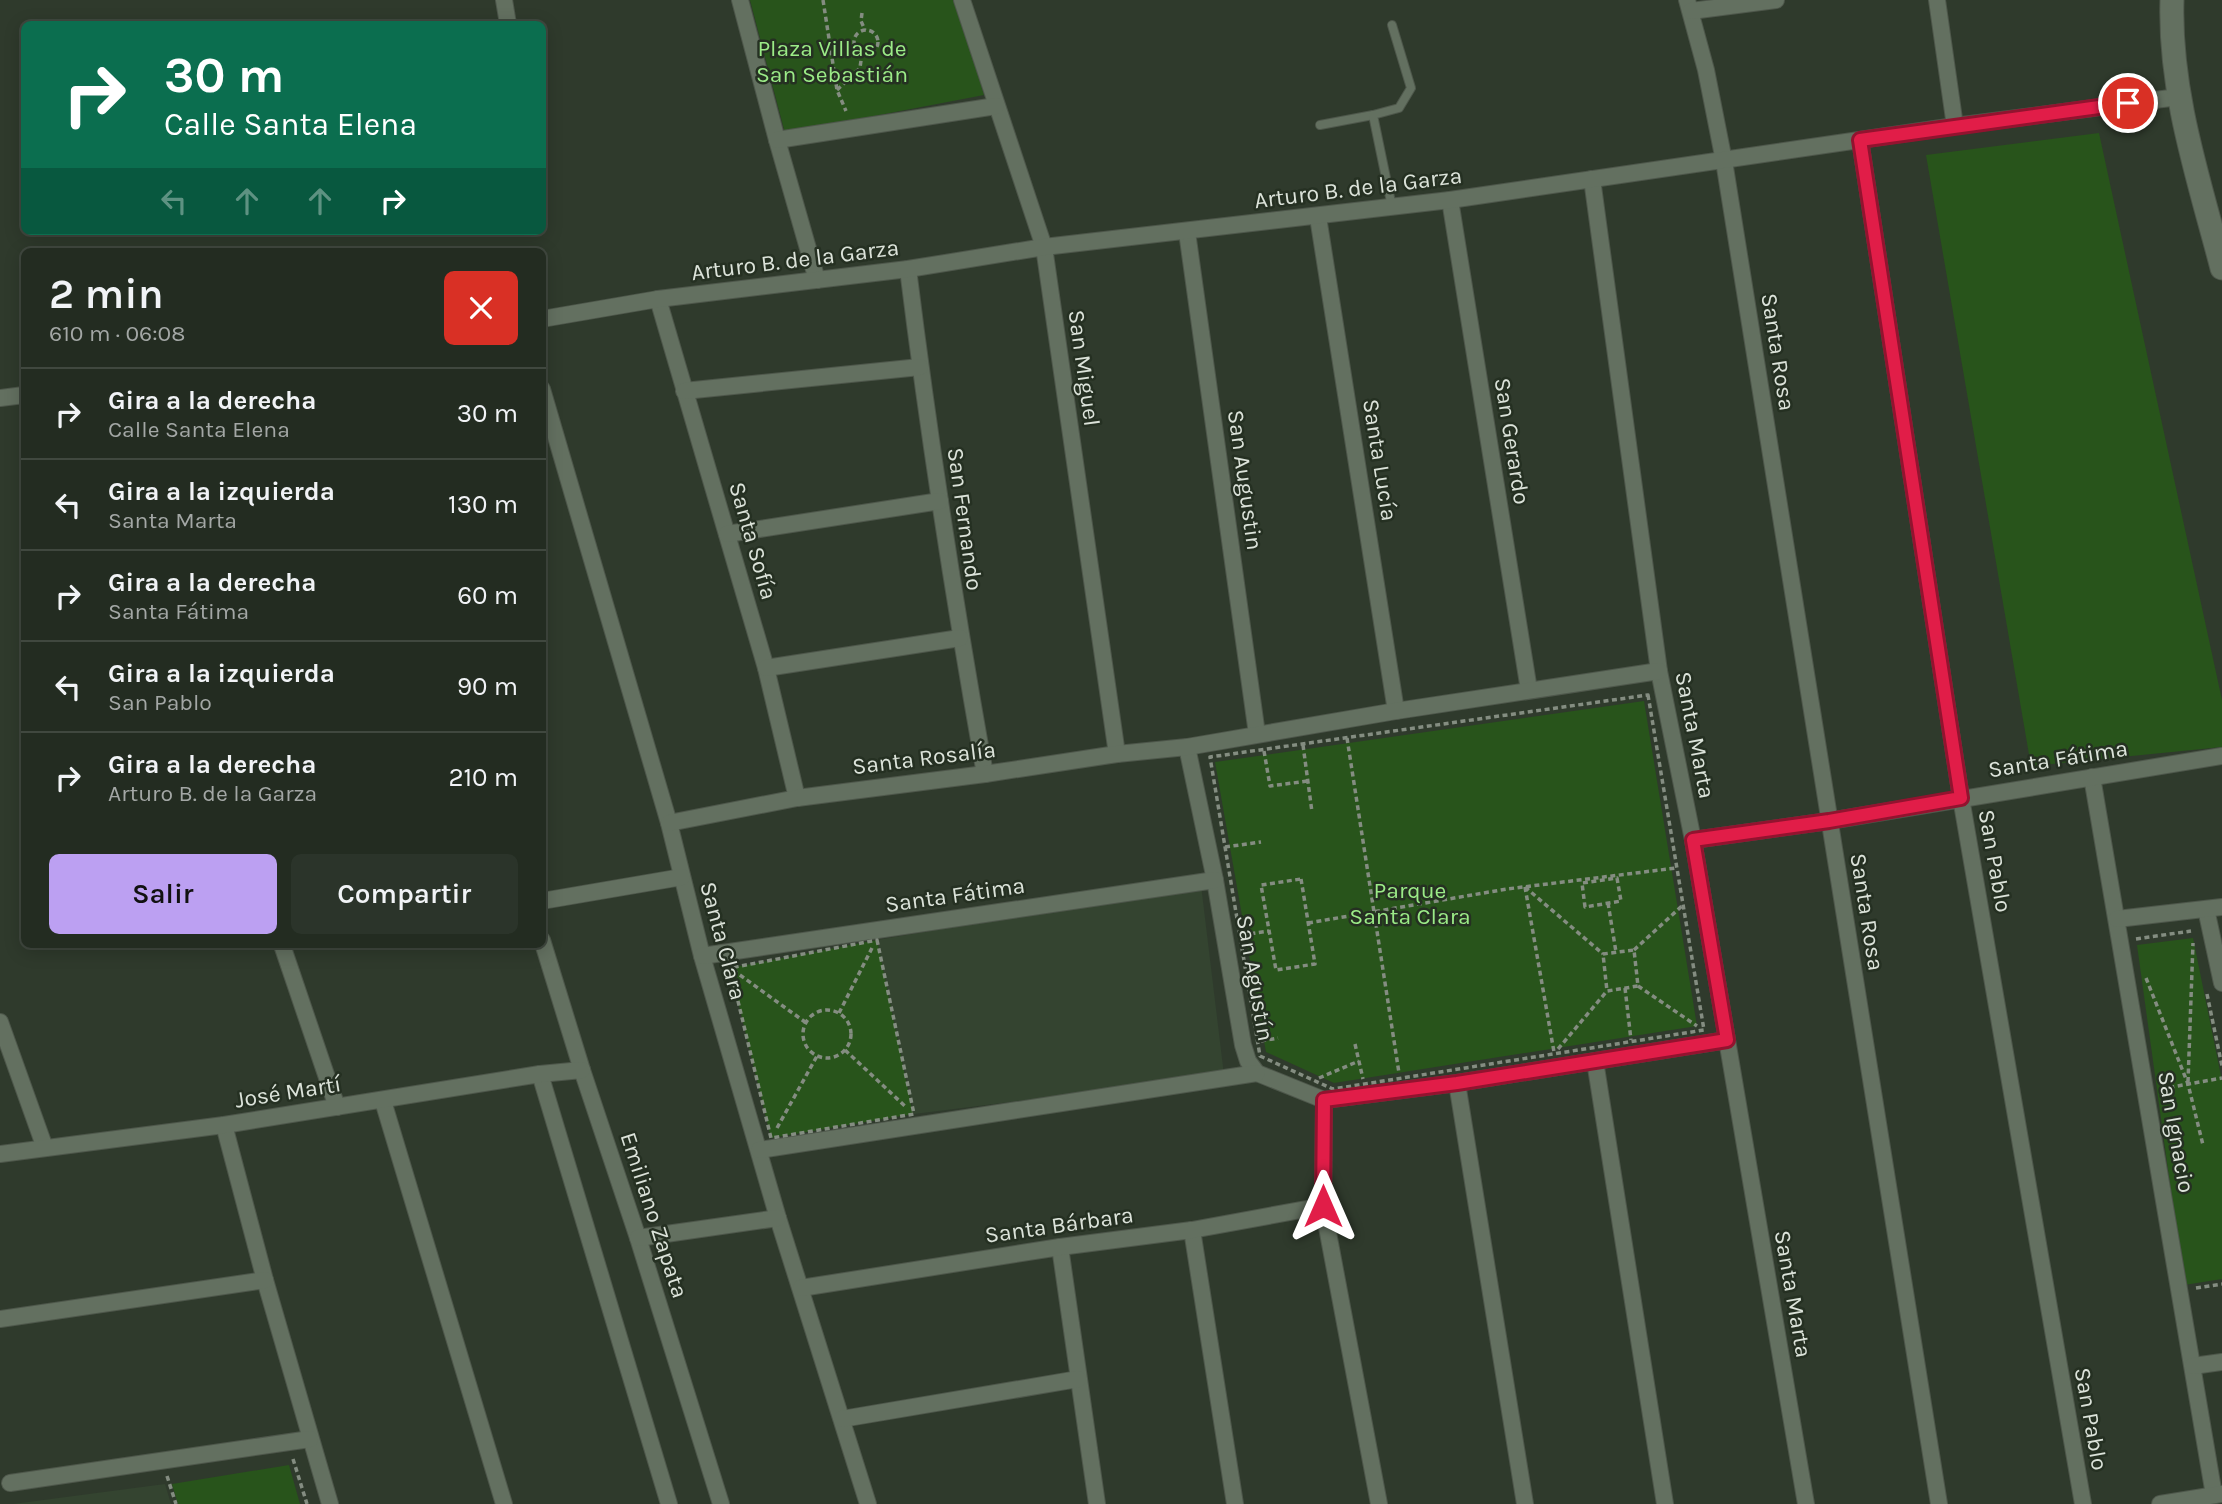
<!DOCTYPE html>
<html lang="es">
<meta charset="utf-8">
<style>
:root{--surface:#232c21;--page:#2b342a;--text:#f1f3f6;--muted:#a3a7a5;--line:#40483f;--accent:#bca0f2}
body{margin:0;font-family:Karla,sans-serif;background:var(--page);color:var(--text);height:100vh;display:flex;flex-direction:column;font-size:26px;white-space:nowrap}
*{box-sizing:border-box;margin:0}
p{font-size:23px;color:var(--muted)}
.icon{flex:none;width:38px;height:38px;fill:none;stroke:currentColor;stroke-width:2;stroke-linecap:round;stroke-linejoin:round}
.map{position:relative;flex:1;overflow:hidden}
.drawer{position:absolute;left:21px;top:248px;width:525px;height:700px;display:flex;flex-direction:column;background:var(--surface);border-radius:10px;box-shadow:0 4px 18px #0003,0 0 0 2px var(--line)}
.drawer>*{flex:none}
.top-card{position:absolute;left:21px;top:21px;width:525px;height:214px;border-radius:10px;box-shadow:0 4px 18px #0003,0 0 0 2px var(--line);background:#0b6e4f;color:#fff;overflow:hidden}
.pin{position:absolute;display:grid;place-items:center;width:60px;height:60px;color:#fff;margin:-30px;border:4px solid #fff;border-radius:50%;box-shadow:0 2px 7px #0007}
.me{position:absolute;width:77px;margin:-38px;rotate:0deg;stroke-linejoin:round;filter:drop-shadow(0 0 5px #0008)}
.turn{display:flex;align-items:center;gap:24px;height:147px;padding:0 28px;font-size:32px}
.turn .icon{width:91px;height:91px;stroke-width:2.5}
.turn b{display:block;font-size:49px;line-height:60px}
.lanes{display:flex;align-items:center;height:66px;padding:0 28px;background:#0003;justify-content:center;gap:35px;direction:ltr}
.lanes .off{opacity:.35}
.round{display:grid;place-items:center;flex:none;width:74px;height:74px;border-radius:10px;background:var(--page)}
.headline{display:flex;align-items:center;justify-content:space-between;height:119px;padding:0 28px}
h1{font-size:42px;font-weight:600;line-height:52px}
.cta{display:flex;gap:14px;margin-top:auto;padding:14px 28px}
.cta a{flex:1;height:80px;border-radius:10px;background:var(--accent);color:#111;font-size:28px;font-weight:600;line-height:80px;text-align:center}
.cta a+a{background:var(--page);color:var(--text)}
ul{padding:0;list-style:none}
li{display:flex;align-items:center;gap:21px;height:91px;padding:0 28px;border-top:2px solid var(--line)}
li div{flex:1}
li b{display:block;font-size:26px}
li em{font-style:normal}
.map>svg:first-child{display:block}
.built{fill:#344430}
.green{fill:#28541b}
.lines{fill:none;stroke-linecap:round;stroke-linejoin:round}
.lane-casing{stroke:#4e574b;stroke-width:10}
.street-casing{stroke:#4e574b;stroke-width:18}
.secondary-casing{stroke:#4e574b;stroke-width:25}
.path{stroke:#848d81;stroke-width:3.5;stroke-dasharray:5 3.5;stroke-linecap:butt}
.lane{stroke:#637060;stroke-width:8}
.street{stroke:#637060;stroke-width:16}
.secondary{stroke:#637060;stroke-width:23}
.route-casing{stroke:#92132f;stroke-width:18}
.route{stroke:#e11d48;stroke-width:12}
.labels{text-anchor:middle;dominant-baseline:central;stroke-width:5;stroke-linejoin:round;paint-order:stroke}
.park-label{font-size:23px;fill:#9beb87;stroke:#253022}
.street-label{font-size:23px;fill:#dce3da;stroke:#253022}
</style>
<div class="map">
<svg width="2222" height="1504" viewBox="0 0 2222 1504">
<rect width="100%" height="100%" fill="#2f3a2c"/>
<g class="built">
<path d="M1201,885L1224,1075L914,1114L877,940Z"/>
<path d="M165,1484L171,1504H13Z"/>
</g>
<g class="green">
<path d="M750,0H956L984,95L785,133Z"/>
<path d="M2099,133L2222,700V747L2031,766L1926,155Z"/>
<path d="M1644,701L1697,1026L1334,1083L1266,1052L1215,762Z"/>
<path d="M2193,938L2222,1081V1279L2184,1285L2137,945Z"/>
<path d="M877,940L913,1114L771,1138L730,968Z"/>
<path d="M289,1465L300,1504H178L172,1484Z"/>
</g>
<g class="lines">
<defs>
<g id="lane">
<path d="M1320,125L1373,115"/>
<path d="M1392,207L1373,115L1399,108L1411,88L1392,25"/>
</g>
<g id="street">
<path d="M504,0L508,24"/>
<path d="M740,0L777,140L817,280"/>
<path d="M962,0L1044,247L1117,754"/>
<path d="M1687,0L1706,70L1724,161L1939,1504"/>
<path d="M1937,0L1955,126"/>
<path d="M1691,11L1776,0"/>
<path d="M777,140L996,106"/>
<path d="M1860,140L1961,798L2083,1504"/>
<path d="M1592,179L1659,671L1693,840L1806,1504"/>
<path d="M1450,200L1529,690"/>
<path d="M1318,217L1396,711"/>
<path d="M1187,232L1257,734"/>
<path d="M908,269C929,438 955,606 985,774"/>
<path d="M658,299L766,668L797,798"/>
<path d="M542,319L658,299L908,269L1044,247L1450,200L1955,126L2178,97"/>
<path d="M542,389L669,823L702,956L778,1218L868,1504"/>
<path d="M684,391L920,367"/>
<path d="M0,398L24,395"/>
<path d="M727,534L940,501"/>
<path d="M766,668L960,638"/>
<path d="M1187,747L1215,880L1243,1045L1248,1061L1257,1073L1324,1100L1457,1083L1727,1040"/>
<path d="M2092,777L2214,1495"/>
<path d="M669,823L797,798L985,774L1117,754L1187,747L1396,711L1659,671"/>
<path d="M1693,840L1829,821L2222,756"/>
<path d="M542,901L682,877"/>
<path d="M2206,909L2222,983"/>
<path d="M2117,919L2222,907"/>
<path d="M542,940L582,1070L638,1238L721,1504"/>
<path d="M282,945L337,1107"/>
<path d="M702,956L1215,880"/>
<path d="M0,1022L45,1148"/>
<path d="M1595,1061L1665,1504"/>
<path d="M540,1074L669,1504"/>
<path d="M1457,1083L1525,1504"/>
<path d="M1324,1100L1323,1206L1379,1504"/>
<path d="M383,1101L504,1504"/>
<path d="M224,1125L265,1280L330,1504"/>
<path d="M759,1150L1257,1073"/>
<path d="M0,1154L224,1125L540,1074L582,1070"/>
<path d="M1192,1230L1235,1504"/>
<path d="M638,1238L778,1218"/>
<path d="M1060,1247L1097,1504"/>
<path d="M801,1288L1060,1247L1192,1230L1323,1206"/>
<path d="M0,1319L265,1280"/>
<path d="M2193,1366L2222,1362"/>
<path d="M842,1419L1078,1379"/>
<path d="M10,1483L310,1439"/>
<path d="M2160,1504L2222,1494"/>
</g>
<path id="secondary" d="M2172,0C2169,92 2199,180 2222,268"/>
</defs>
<use href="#lane" class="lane-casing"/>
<use href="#street" class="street-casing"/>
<use href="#secondary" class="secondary-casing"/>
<g class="path">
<path d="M823,0L837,90L846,111"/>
<path d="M862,13L861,21L865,30"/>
<circle cx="866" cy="42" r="12"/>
<path d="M837,90L860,68L862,53"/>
<path d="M1648,695L1704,1030L1333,1089L1260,1056L1210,757Z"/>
<path d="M1347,738L1399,1073"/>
<path d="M1303,745L1312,812"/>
<path d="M1264,751L1270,786L1308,781"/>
<path d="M1225,847L1261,842"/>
<path d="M1617,878L1621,901L1585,907L1582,883Z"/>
<path d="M1301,879L1315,964L1276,970L1261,885Z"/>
<path d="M1525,887L1554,1052"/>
<path d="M1525,887L1603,954"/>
<path d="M1608,903L1616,952"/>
<path d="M1308,923L1507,889L1676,868"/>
<path d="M1242,935L1269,931"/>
<path d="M2136,939L2191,931"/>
<path d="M877,940L914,1114L771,1138L730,968Z"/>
<path d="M1634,950L1683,905"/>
<path d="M733,970L805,1022"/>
<path d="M2146,978L2188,1084L2203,1145"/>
<path d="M1638,986L1697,1026"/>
<path d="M1625,988L1631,1040"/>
<path d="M2207,994L2222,1066"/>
<circle cx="827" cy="1034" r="24"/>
<path d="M839,1013L872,948"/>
<path d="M1261,1041L1278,1038"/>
<path d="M1355,1044L1363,1079"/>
<path d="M1558,1049L1607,991L1638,986L1634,950L1603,954L1607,991"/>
<path d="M845,1050L907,1108"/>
<path d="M1319,1078L1359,1061"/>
<path d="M2188,1082L2193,943"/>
<path d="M2161,1089L2222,1078"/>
<path d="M777,1128L817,1056"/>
<path d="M2196,1288L2222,1284"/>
<path d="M293,1459L307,1504"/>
<path d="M167,1476L176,1504"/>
</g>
<use href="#lane" class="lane"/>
<use href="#street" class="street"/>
<use href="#secondary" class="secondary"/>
</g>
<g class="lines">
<defs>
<path id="route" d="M1323,1206L1324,1100L1457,1083L1727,1040L1693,840L1829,821L1961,798L1860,140L2128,103"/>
</defs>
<use href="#route" class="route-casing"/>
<use href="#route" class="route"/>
</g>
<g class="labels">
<g class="park-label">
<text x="832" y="48">Plaza Villas de<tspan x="832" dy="26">San Sebastián</tspan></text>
<text x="1410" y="890">Parque<tspan x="1410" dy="26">Santa Clara</tspan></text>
</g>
<g class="street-label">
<text transform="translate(1358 188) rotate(-7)">Arturo B. de la Garza</text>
<text transform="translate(795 260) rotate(-7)">Arturo B. de la Garza</text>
<text transform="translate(1778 352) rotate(81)">Santa Rosa</text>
<text transform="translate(1084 368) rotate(82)">San Miguel</text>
<text transform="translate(1512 441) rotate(81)">San Gerardo</text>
<text transform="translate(1380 460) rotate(81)">Santa Lucía</text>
<text transform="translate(1245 480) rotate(82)">San Augustin</text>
<text transform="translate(965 519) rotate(82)">San Fernando</text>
<text transform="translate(753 541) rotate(74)">Santa Sofía</text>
<text transform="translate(1695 735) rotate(79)">Santa Marta</text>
<text transform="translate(924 758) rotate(-7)">Santa Rosalía</text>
<text transform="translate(2058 759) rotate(-9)">Santa Fátima</text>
<text transform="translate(1995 861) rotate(80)">San Pablo</text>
<text transform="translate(955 895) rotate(-8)">Santa Fátima</text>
<text transform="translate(1867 912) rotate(81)">Santa Rosa</text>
<text transform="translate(723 941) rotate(75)">Santa Clara</text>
<text transform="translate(1255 978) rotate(80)">San Agustín</text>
<text transform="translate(288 1092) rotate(-9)">José Martí</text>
<text transform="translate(2176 1132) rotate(80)">San Ignacio</text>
<text transform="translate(654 1215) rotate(72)">Emiliano Zapata</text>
<text transform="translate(1059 1225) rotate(-8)">Santa Bárbara</text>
<text transform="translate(1793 1294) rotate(80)">Santa Marta</text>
<text transform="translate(2091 1419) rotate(80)">San Pablo</text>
</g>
</g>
</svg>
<div class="pin" style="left:2128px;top:103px;background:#d93025"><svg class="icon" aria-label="arrive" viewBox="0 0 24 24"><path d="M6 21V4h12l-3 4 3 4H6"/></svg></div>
<svg class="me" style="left:1323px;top:1206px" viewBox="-20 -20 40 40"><path d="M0-17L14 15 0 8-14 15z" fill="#e11d48" stroke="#fff" stroke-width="4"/></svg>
<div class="top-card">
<div class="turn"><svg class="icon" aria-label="right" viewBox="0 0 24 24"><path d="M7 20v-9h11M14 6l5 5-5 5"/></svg><div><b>30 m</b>Calle Santa Elena</div></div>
<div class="lanes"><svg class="icon off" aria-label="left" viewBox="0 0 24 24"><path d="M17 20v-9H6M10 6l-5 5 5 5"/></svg><svg class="icon off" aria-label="ahead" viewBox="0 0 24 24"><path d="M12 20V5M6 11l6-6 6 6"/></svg><svg class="icon off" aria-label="ahead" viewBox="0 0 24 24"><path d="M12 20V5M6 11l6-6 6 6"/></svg><svg class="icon" aria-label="right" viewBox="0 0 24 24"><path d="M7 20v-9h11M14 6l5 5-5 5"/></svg></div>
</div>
<section class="drawer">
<div class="headline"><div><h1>2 min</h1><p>610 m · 06:08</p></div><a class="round" style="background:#d93025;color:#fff"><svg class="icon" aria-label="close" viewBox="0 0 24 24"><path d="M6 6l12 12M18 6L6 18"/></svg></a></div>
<ul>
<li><svg class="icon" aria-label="right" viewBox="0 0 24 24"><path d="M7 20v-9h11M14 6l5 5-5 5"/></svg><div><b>Gira a la derecha</b><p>Calle Santa Elena</p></div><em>30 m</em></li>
<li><svg class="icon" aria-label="left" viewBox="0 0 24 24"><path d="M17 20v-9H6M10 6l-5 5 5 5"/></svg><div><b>Gira a la izquierda</b><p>Santa Marta</p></div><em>130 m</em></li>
<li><svg class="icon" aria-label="right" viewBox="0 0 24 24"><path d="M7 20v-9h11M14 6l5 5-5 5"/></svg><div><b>Gira a la derecha</b><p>Santa Fátima</p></div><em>60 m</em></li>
<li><svg class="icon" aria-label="left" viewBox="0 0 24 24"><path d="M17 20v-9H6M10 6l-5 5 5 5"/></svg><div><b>Gira a la izquierda</b><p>San Pablo</p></div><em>90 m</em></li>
<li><svg class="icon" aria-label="right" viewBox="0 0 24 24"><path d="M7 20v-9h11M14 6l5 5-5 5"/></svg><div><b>Gira a la derecha</b><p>Arturo B. de la Garza</p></div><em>210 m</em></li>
</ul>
<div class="cta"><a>Salir</a><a>Compartir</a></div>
</section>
</div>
